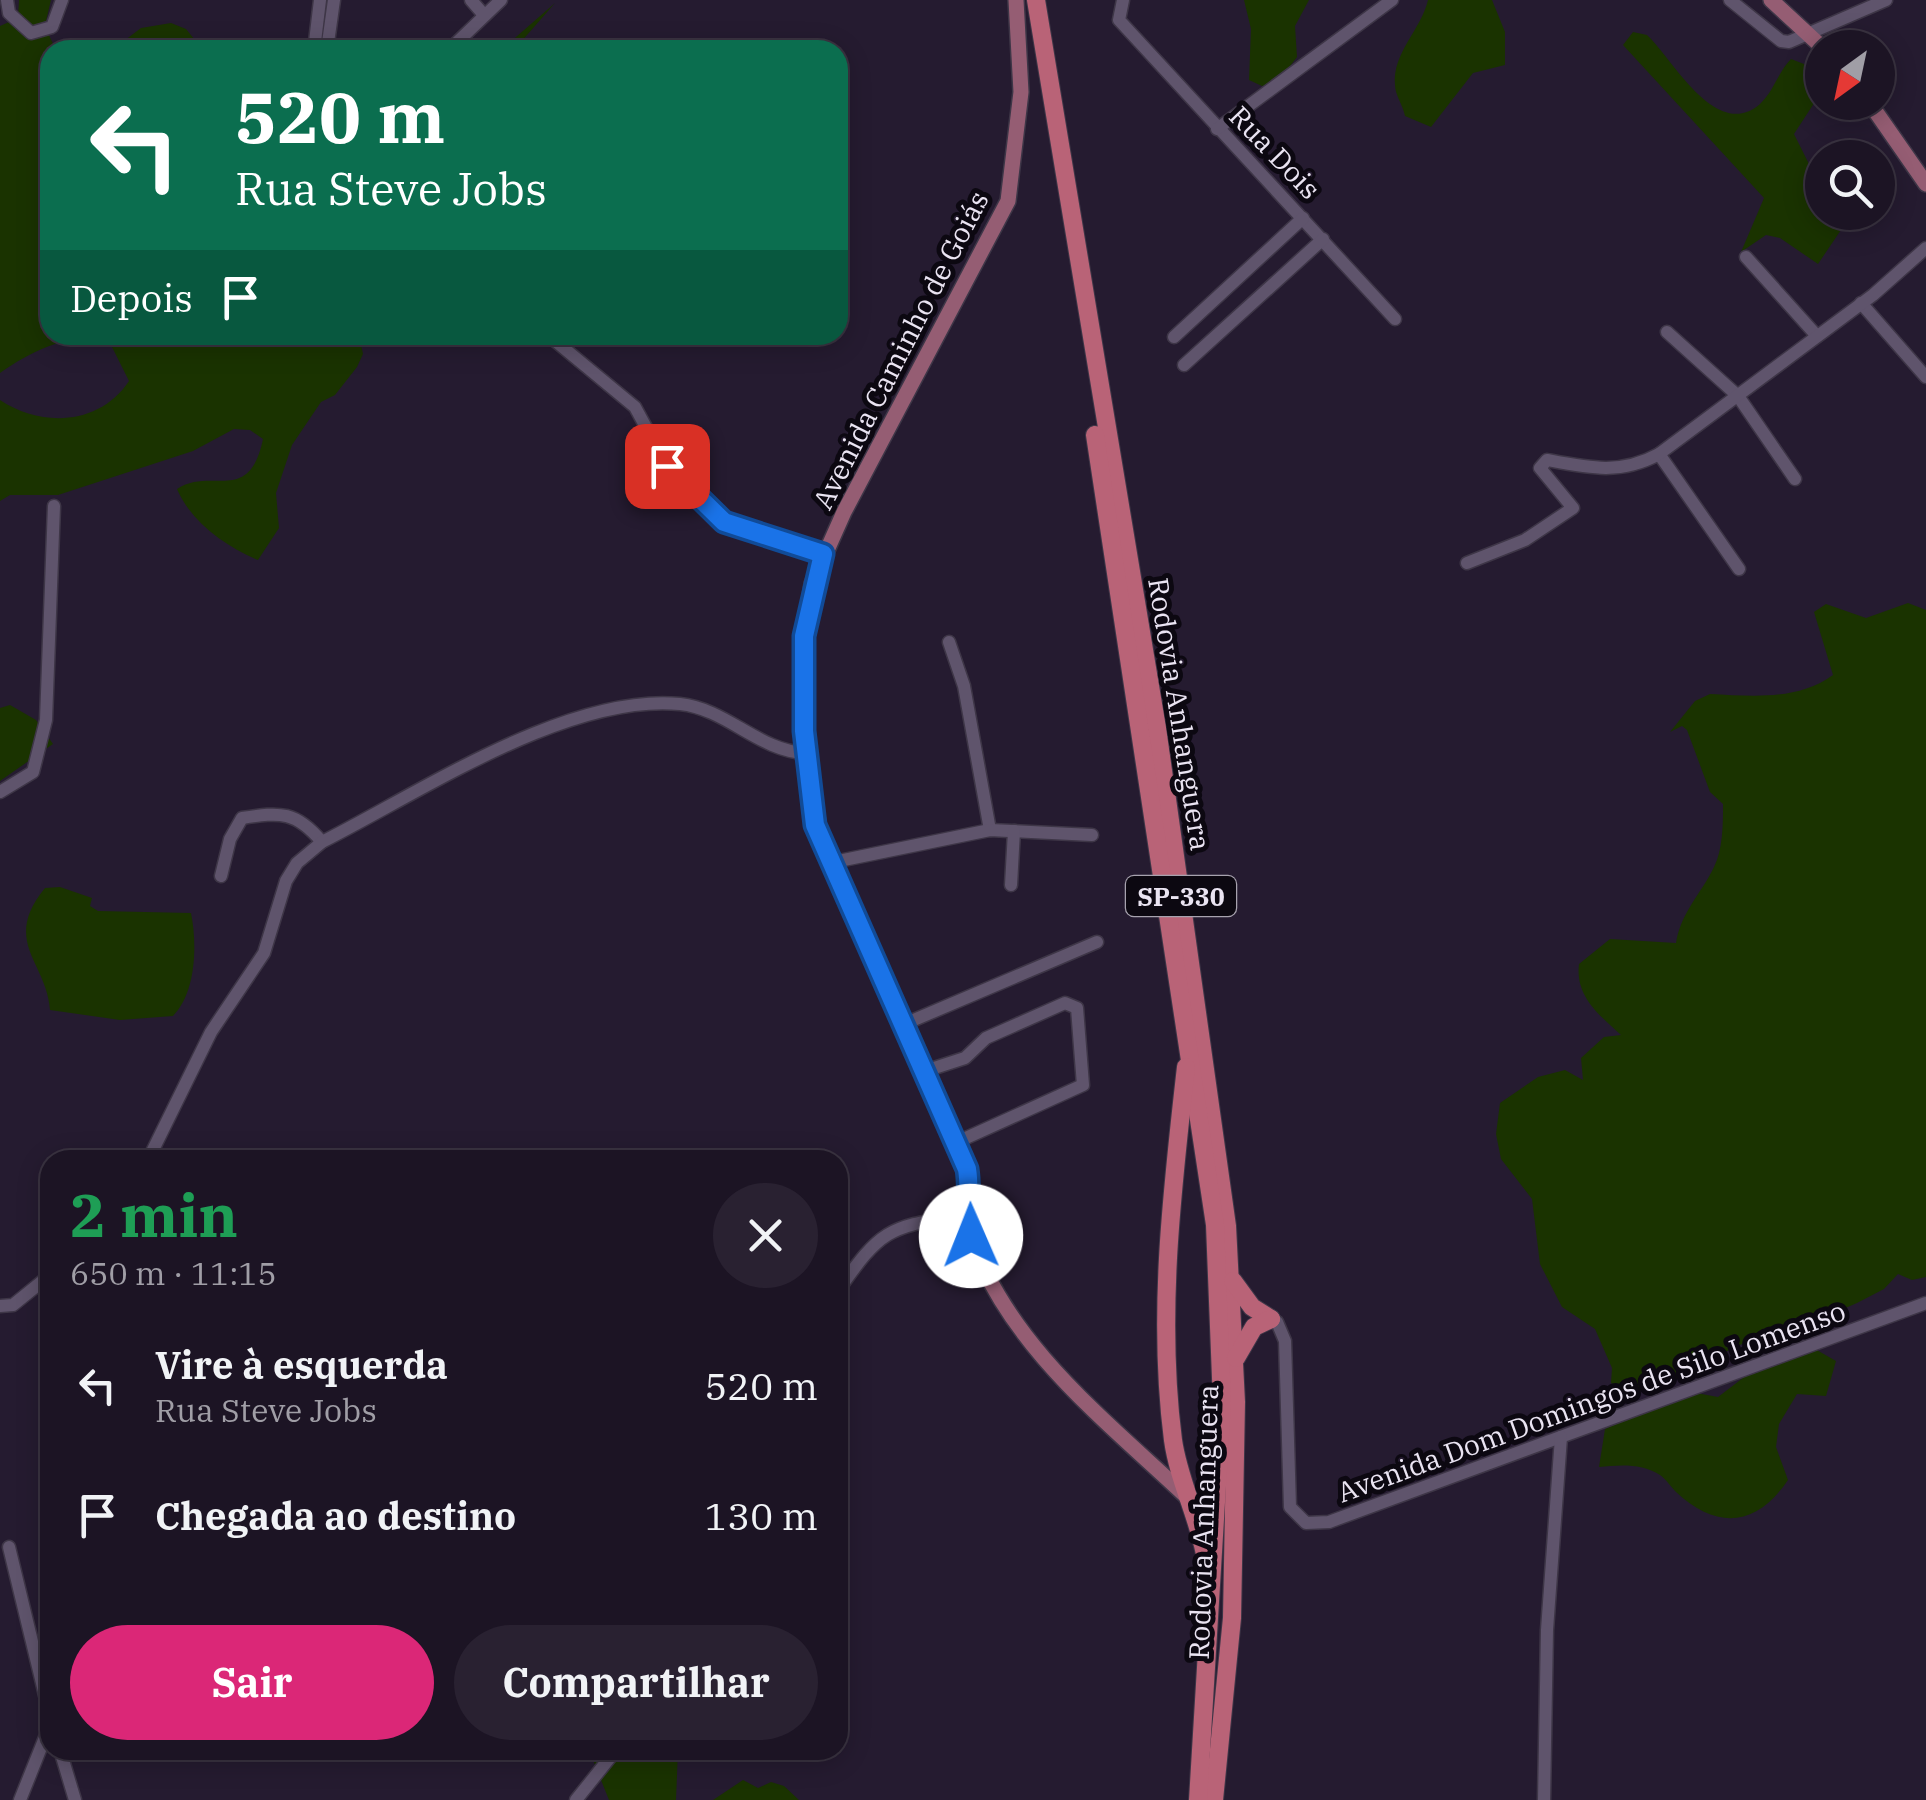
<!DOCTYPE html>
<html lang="pt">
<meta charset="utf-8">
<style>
:root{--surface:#1c1424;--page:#292131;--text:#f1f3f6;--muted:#a09ea6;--line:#3a3341;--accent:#db2777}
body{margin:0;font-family:"IBM Plex Serif",serif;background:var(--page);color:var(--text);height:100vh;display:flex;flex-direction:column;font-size:38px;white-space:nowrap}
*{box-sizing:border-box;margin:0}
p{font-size:32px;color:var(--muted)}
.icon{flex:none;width:55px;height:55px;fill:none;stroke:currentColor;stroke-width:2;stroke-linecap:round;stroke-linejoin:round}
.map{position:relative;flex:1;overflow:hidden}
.drawer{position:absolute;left:40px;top:1150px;width:808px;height:610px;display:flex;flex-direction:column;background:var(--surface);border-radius:30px;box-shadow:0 5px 25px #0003,0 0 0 2px var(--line)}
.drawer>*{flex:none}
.top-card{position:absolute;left:40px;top:40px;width:808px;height:305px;border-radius:30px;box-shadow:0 5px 25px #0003,0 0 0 2px var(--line);background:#0b6e4f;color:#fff;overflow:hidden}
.needle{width:65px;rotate:213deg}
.tools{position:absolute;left:1805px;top:30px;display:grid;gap:20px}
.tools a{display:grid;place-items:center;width:90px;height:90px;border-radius:50%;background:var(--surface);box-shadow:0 5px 25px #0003,0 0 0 2px var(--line);font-size:50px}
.pin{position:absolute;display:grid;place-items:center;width:85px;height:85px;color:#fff;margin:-42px;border-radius:20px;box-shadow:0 5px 15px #0006}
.me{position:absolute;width:110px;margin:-55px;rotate:359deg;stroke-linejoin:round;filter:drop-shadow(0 0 8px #0008)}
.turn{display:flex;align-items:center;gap:35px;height:210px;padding:0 30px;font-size:45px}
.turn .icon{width:130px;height:130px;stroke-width:2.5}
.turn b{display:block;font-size:70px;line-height:85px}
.then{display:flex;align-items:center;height:95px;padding:0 30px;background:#0003;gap:20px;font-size:38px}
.round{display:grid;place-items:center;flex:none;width:105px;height:105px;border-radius:52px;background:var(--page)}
.headline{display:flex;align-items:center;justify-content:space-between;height:170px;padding:0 30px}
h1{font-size:60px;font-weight:700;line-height:75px;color:#1e9e55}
.button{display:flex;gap:20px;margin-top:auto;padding:20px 30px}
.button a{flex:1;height:115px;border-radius:60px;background:var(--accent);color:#fff;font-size:40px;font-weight:700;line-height:115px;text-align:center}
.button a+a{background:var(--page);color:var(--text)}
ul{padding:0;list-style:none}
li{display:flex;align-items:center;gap:30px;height:130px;padding:0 30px}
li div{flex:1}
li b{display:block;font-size:38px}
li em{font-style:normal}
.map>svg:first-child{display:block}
.green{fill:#1a3300}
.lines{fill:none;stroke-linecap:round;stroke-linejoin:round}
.minor-casing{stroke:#3e3647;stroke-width:15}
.major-casing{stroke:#3e3647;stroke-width:18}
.highway-casing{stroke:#3e3647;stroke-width:20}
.minor{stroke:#5f546c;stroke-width:12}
.major{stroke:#955d73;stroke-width:15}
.highway{stroke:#b96377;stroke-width:18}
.route-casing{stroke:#114b97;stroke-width:25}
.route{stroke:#1a73e8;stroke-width:18}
.labels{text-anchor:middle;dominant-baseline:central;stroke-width:10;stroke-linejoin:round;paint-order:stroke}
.shield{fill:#0c0811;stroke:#a7a2ae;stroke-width:2.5}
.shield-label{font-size:25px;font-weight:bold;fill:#eae4f2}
.street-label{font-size:28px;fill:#eae4f2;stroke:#0c0811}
</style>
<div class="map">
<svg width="1926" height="1800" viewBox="0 0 1926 1800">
<rect width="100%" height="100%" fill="#251b30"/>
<g class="green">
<path d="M19,0H51L46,21L37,24L47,31L56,50H50V335H359L363,354L357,367L335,395L321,402L292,445L276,493L279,528L258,560C225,546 191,522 177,489C211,466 249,506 263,439L250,430L234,429L193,451L58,495H10L0,501V400C42,428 100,425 129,381L107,337C66,335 33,350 0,373V26L18,18Z"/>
<path d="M1244,0H1309L1295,26L1297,57L1277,83L1262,86L1249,80L1251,29Z"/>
<path d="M1428,0H1492L1505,32V65L1473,73L1431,127L1405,116C1403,105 1395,95 1395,85C1392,53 1421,30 1428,0Z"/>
<path d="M555,3L514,50H501Z"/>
<path d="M171,23L186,29L203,50H112L141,28Z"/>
<path d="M1633,32L1647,35C1673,59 1716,142 1760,104C1774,91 1778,72 1791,59L1822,71V91L1794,134L1815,176L1822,180V212L1866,213L1845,224L1818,264L1780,238L1766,235L1741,252L1764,198L1623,45Z"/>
<path d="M1908,603L1926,610V1277L1912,1280L1898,1274L1884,1289L1857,1303L1799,1328L1761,1335L1683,1372L1674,1381L1632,1393L1611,1383L1612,1368L1595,1329L1562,1307L1540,1264L1532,1199L1501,1159L1496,1134L1500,1103L1538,1077L1565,1070L1583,1080L1581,1058L1604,1037L1621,1035C1599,1015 1575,996 1579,964L1610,939L1676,943C1681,912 1701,894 1714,867C1723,849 1723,824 1723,804L1710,792L1687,730L1682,726L1670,732L1695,701L1710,694C1752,696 1797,701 1833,675L1814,612L1826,604L1866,618Z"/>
<path d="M10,705L36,720L53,744L0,781V708Z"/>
<path d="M60,887L92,898L90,906L98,911L191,913C197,942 197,992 173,1016L120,1020L50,1010C47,962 1,942 45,888Z"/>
<path d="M1815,1349L1836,1361L1826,1396L1797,1394L1779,1424L1776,1447L1788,1480C1757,1526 1718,1531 1676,1492C1671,1487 1666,1479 1660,1475C1642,1463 1619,1465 1599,1467L1605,1429L1691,1392L1718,1397L1756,1368Z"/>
<path d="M589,1750H678L676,1800H609Z"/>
<path d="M743,1780L758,1788L771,1782L784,1786L799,1800H713Z"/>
</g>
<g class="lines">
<defs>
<g id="minor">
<path d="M7,0L9,13L31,33L52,27L62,0"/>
<path d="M471,0L484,15"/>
<path d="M1123,0L1119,20L1395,319"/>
<path d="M1730,0L1781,41L1789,42L1886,0"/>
<path d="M314,50L320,0"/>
<path d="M327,50L334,0"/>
<path d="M449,50L501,0"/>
<path d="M1217,129L1392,0"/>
<path d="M1746,257L1817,336"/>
<path d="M1861,303L1926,377"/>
<path d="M1667,332L1738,396"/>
<path d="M548,335L635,407L667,466L724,522L823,554"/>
<path d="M1174,337L1303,218"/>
<path d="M1184,365L1323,239"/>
<path d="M1738,396L1795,479"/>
<path d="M1659,454L1739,569"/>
<path d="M1467,563L1525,540L1573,508L1540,468L1547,460C1589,468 1621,475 1659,454L1873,295L1926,248"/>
<path d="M949,642L964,686L990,830"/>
<path d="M0,792L33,772L46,720L54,506"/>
<path d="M829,863L990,830L1092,835"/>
<path d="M221,876L230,839L242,818C281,812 296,811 322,842"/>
<path d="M1011,885L1014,831"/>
<path d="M902,1025L1097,942"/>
<path d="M925,1071L965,1058L986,1038L1065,1003L1077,1008L1083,1085L957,1142"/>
<path d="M148,1160L211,1032L264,953L286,881L297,863L322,842C421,792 568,693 680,704C727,709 759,751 805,753"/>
<path d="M838,1291C883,1226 889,1228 965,1214"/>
<path d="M0,1306L13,1305L50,1275"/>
<path d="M1271,1319L1277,1322L1285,1341L1290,1507L1306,1523L1329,1522L1926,1303"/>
<path d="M9,1547L50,1716"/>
<path d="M60,1750L75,1800"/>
<path d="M20,1800L50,1725"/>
<path d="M576,1800L616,1750"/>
<path d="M1544,1800L1547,1630L1561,1437"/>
</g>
<g id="major">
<path d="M1016,0L1021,92L1008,201L844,512L812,584L804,636V731L821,843L967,1169C971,1193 963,1214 971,1237C1008,1346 1108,1422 1189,1499"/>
<path d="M1771,0L1823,48"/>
<path d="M1869,102L1926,184"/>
</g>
<g id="highway">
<path d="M1036,0L1157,728L1227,1226L1236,1402L1232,1618L1214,1800"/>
<path d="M1095,435L1215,1225L1222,1403L1198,1800"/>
<path d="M1186,1067C1172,1191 1157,1316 1173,1440C1179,1483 1201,1522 1207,1565"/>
<path d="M1233,1281L1252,1307L1271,1319"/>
<path d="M1236,1358L1254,1327L1271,1319"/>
</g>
</defs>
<use href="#minor" class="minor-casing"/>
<use href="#major" class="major-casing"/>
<use href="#highway" class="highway-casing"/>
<use href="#minor" class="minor"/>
<use href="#major" class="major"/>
<use href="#highway" class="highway"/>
</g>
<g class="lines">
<defs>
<path id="route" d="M667,466L724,522L823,554L804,636V731L815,825L967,1169C971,1193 965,1213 971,1236"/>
</defs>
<use href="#route" class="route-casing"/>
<use href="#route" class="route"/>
</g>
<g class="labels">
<rect class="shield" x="1126" y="876" width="110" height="40" rx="8"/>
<g class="shield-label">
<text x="1181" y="896">SP-330</text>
</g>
<g class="street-label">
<text transform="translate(1275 152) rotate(46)">Rua Dois</text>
<text transform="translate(900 350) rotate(-63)">Avenida Caminho de Goiás</text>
<text transform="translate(1180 714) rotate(81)">Rodovia Anhanguera</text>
<text transform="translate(1591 1401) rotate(-20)">Avenida Dom Domingos de Silo Lomenso</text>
<text transform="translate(1203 1522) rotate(-88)">Rodovia Anhanguera</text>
</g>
</g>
</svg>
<div class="tools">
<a><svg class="needle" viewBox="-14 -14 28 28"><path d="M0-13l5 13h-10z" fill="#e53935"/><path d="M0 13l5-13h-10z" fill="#a09ea6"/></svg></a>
<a><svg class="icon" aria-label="search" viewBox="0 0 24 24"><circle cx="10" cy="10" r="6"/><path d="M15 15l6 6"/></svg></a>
</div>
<div class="pin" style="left:667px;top:466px;background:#d93025"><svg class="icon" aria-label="arrive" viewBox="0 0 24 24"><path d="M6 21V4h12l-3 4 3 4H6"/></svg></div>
<svg class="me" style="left:971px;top:1236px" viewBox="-20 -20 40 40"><circle r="19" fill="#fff"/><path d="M0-13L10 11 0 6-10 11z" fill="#1a73e8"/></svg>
<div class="top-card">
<div class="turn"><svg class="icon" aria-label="left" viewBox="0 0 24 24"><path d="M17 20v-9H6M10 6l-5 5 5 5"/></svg><div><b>520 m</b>Rua Steve Jobs</div></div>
<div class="then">Depois<svg class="icon" aria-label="arrive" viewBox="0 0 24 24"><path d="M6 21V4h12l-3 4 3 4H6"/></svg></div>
</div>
<section class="drawer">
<div class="headline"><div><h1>2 min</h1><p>650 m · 11:15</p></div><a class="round"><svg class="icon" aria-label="close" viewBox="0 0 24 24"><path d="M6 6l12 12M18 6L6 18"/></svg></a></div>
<ul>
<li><svg class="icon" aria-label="left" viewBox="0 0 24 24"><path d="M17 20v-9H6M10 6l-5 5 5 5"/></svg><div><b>Vire à esquerda</b><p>Rua Steve Jobs</p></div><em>520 m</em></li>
<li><svg class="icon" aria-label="arrive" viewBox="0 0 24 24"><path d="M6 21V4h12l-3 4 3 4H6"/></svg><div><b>Chegada ao destino</b></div><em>130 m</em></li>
</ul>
<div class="button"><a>Sair</a><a>Compartilhar</a></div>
</section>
</div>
